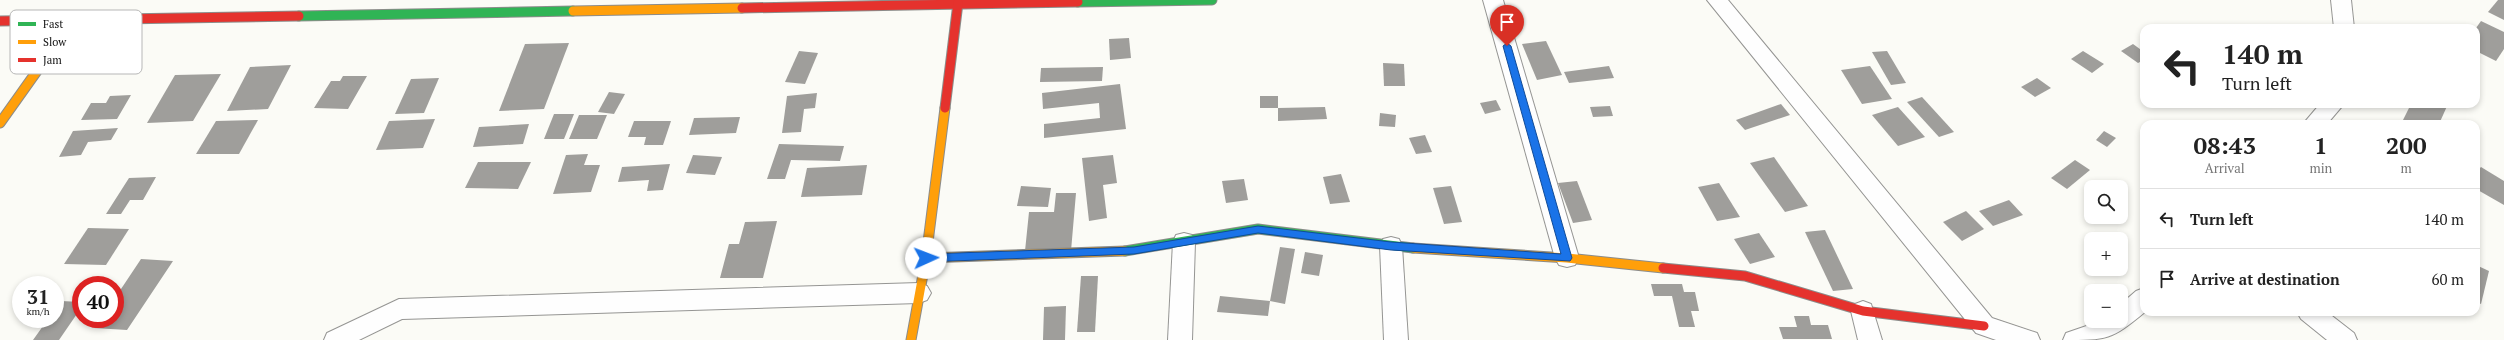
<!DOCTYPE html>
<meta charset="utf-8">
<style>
:root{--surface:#fff;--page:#f2f2f2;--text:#222;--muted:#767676;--line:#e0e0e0}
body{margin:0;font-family:"PT Serif",serif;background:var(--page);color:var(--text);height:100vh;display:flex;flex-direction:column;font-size:15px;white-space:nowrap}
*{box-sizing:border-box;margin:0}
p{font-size:13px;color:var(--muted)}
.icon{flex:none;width:22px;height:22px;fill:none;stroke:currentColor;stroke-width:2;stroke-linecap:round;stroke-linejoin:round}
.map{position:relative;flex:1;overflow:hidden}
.side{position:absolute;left:2140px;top:120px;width:340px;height:196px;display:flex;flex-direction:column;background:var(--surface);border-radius:12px;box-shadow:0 2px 6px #0003}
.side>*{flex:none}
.banner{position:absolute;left:2140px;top:24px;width:340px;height:84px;border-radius:12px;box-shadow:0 2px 6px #0003;background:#fff;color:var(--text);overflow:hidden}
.fabs{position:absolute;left:2084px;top:180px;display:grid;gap:8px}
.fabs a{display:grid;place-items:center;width:44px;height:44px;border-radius:8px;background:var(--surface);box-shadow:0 2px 6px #0003;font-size:20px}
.speed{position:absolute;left:12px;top:276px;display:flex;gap:8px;font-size:20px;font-weight:700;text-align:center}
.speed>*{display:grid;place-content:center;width:52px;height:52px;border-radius:50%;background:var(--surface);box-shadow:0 2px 6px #0003;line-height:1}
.speed small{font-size:10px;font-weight:400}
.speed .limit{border:6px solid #d22;background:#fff;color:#111}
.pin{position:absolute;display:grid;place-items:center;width:34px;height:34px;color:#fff;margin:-41px -17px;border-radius:50% 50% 50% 0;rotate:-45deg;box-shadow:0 0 4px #0007}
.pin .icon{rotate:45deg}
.me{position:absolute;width:44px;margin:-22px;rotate:88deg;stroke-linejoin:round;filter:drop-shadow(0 0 3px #0008)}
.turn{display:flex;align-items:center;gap:14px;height:84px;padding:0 16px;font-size:18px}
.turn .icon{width:52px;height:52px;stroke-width:2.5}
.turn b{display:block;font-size:28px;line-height:34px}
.eta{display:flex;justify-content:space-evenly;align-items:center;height:68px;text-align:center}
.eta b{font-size:24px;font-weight:700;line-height:28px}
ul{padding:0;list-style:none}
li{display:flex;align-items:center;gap:12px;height:60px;padding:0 16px;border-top:1px solid var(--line)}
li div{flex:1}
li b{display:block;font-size:15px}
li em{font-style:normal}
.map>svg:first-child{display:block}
.building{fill:#9f9e9b}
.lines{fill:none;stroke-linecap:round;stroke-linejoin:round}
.street-casing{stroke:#959593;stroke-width:2}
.fast-casing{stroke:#8c8c8a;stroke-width:11}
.slow-casing{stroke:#8c8c8a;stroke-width:11}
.jam-casing{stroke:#8c8c8a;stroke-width:11}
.street{fill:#fefefe;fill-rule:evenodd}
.fast{stroke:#30b455;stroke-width:9}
.slow{stroke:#ff9f0a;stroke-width:9}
.jam{stroke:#e5322d;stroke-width:9}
.route{fill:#1a73e8;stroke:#114b97}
.key{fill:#fff;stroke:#b7b7b7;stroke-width:1}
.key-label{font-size:11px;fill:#0f0f0f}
</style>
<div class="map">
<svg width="2504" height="340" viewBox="0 0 2504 340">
<rect width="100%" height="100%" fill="#fbfbf6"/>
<g class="building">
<path d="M2498,0H2504V20L2488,12Z"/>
<path d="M2481,21L2504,32V49L2496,61L2476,51V28Z"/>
<path d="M1129,38L1131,58L1110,60L1109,39Z"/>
<path d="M1546,41L1562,75L1537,80L1522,44Z"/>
<path d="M569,43L544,109L499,111L525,44Z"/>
<path d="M2133,44L2144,52V60L2138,63L2121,51Z"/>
<path d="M799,51L818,53L805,84L785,82Z"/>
<path d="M1887,51L1906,83L1891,85L1872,52Z"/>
<path d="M2083,51L2104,64L2092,73L2071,59Z"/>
<path d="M1383,63L1404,64L1405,86H1384Z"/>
<path d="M291,65L268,109L227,111L250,67Z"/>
<path d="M1609,66L1614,78L1569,83L1564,72Z"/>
<path d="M1870,66L1892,99L1862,104L1841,70Z"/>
<path d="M1103,67L1102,81L1040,82L1041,68Z"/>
<path d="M221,74L193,121L147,123L175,75Z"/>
<path d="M343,76H367L348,109L314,108L331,81H340Z"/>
<path d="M439,78L424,113L395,114L411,79Z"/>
<path d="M2037,78L2051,88L2035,97L2021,87Z"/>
<path d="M1120,84L1126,129L1044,138V124L1100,118L1099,103L1043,109L1042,93Z"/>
<path d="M609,92L625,94L614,114L598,112Z"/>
<path d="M817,93L815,108L804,109L801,132L782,133L787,96Z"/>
<path d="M131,95L117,119L81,120L91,103H106L110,96Z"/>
<rect x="1260" y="96" width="18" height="12"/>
<path d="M1922,97L1954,132L1939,137L1907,102Z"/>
<path d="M1496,100L1501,110L1485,114L1480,103Z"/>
<path d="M1781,104L1790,115L1745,130L1736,120Z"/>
<path d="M2411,104H2448L2439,124H2401Z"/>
<path d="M1610,106L1613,116L1593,117L1590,107Z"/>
<path d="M1325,107L1327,119L1278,121V108Z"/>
<path d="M1898,107L1925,137L1898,146L1872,115Z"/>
<path d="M1380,113L1396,115L1395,127L1379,126Z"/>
<path d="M554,114H574L564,139H544Z"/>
<path d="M579,115H607L597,139H569Z"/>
<path d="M740,117L736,133L689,135L694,118Z"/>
<path d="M435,119L423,148L376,150L389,121Z"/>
<path d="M258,120L239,154H196L216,121Z"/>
<path d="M634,121H671L663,145H644L646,137H628Z"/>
<path d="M529,124L523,144L473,147L479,127Z"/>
<path d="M118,128L111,140L88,142L81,155L59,157L73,131Z"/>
<path d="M2104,131L2116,138L2107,147L2096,140Z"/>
<path d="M1425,135L1432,152L1416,154L1409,138Z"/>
<path d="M779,144L844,146L840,161L791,160L785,179H767Z"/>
<path d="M588,154L584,165H600L591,192L553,194L566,155Z"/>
<path d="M693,155L722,157L715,175L686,173Z"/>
<path d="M1113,155L1117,183L1103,185L1107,218L1089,221L1082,158Z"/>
<path d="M1774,157L1808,206L1785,212L1750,163Z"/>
<path d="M2075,160L2090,170L2067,189L2051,178Z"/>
<path d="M478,162H531L518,189L465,188Z"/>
<path d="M670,164L663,190L647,191L649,180L618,182L622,167Z"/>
<path d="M867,165L862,195L801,197L807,168Z"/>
<path d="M2481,167L2504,181V205L2476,189V172Z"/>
<path d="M1341,174L1350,202L1330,204L1323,177Z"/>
<path d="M156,177L143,200H130L121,214H106L129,178Z"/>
<path d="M1244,179L1248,200L1226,203L1222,181Z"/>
<path d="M1577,181L1592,220L1573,223L1558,183Z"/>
<path d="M1719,183L1740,217L1717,221L1698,187Z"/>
<path d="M1021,186L1051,188L1048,207L1017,206Z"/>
<path d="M1451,186L1462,222L1444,224L1433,188Z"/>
<path d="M1056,193H1076L1071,251H1025L1029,212H1054Z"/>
<path d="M2009,200L2023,215L1993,226L1979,211Z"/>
<path d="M1966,211L1984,229L1962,241L1943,222Z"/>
<path d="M777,221L763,278H720L729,244H739L745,222Z"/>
<path d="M88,228L129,229L106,265L64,264Z"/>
<path d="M1825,230L1853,289L1833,291L1805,232Z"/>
<path d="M1759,233L1775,257L1750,264L1734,239Z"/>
<path d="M1280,247L1295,249L1285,304L1270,301Z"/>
<path d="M1305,252L1323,255L1319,276L1301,273Z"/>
<path d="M141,259L173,261L127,330L94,328L100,319H115V298Z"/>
<path d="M2476,265L2489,271L2481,304L2476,302Z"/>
<path d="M1081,276H1098L1095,332H1077Z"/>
<path d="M1651,284H1682L1684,292H1695L1699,311H1691L1695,327H1679L1672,296H1654Z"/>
<path d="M1220,296L1270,301L1268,316L1217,312Z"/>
<path d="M61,301L81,302V308L59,340H33L48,319H55V309Z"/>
<path d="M1066,306L1065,340H1043L1044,307Z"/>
<path d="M1794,316H1809L1811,325H1828L1832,339H1783L1779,327H1797Z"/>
</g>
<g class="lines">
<defs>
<g id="street">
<path d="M1483,0H1503L1579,258L1575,265L1567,267L1559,265L1555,258Z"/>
<path d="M1707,0H1728L1992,318L2037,333L2040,340H1996L1976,333Z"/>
<path d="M2331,0H2351L2354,28H2334Z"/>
<path d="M2320,104H2344L2327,124H2303Z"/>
<path d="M1184,233L1192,235L1195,242L1192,340H1168L1173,242L1176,235Z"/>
<path d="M1391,237L1399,239L1402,246L1408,340H1384L1380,246L1383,239Z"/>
<path d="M919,283L927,286L931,293L927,300L919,303L402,319L359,340H324L327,333L399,299Z"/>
<path d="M2144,288L2145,312C2111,340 2108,340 2063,340L2066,333L2101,321H2121V304L2136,291Z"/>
<path d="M1863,301L1871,304L1882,340H1858L1851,311L1855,304Z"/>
<path d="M2297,312H2327L2354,333L2357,340H2327L2301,319Z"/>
</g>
<g id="fast">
<path d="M1078,2L1212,0"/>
<path d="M299,16L573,11"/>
<path d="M1125,251L1258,229L1413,248"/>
</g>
<g id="slow">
<path d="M573,11L742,8"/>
<path d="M0,123L74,19"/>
<path d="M1413,248L1567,258L1663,268"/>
<path d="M926,258L1125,251"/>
<path d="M911,340L926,258L945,108"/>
</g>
<g id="jam">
<path d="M742,8L1078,2"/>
<path d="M0,21L299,16"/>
<path d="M945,108L958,3"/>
<path d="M1663,268L1745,276L1863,311L1984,326"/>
</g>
</defs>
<use href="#street" class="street-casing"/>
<use href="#fast" class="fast-casing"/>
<use href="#slow" class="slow-casing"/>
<use href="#jam" class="jam-casing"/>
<use href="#street" class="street"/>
<use href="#fast" class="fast"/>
<use href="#slow" class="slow"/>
<use href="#jam" class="jam"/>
</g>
<path class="route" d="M1507,43L1511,46L1572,258L1570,261L1391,250L1258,233L1134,254L926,262L921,258L926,254L1134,247L1258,226L1391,242L1561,254L1503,46Z"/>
<rect x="10" y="10" width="132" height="64" rx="6" class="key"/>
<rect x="18" y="22" width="18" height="4" fill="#30b455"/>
<rect x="18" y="40" width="18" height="4" fill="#ff9f0a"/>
<rect x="18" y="58" width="18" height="4" fill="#e5322d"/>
<g class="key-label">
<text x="43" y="28">Fast</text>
<text x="43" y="46">Slow</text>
<text x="43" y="64">Jam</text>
</g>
</svg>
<div class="fabs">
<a><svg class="icon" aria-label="search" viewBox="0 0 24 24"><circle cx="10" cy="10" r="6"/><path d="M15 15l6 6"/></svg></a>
<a>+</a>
<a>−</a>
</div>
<div class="speed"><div>31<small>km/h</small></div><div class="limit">40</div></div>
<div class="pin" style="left:1507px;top:46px;background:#d93025"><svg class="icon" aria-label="arrive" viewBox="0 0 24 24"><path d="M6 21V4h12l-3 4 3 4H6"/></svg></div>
<svg class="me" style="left:926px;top:258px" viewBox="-20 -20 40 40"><circle r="19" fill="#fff"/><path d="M0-13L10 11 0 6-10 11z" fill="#1a73e8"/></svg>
<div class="banner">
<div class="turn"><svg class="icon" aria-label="left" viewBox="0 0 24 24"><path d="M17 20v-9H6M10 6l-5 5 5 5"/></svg><div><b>140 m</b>Turn left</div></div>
</div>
<section class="side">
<div class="eta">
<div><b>08:43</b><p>Arrival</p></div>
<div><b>1</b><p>min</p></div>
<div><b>200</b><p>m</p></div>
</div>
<ul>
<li><svg class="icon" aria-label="left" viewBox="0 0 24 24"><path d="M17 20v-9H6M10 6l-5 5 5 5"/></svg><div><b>Turn left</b></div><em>140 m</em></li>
<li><svg class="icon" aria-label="arrive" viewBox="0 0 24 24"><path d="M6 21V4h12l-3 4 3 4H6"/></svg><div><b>Arrive at destination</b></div><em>60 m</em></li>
</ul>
</section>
</div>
